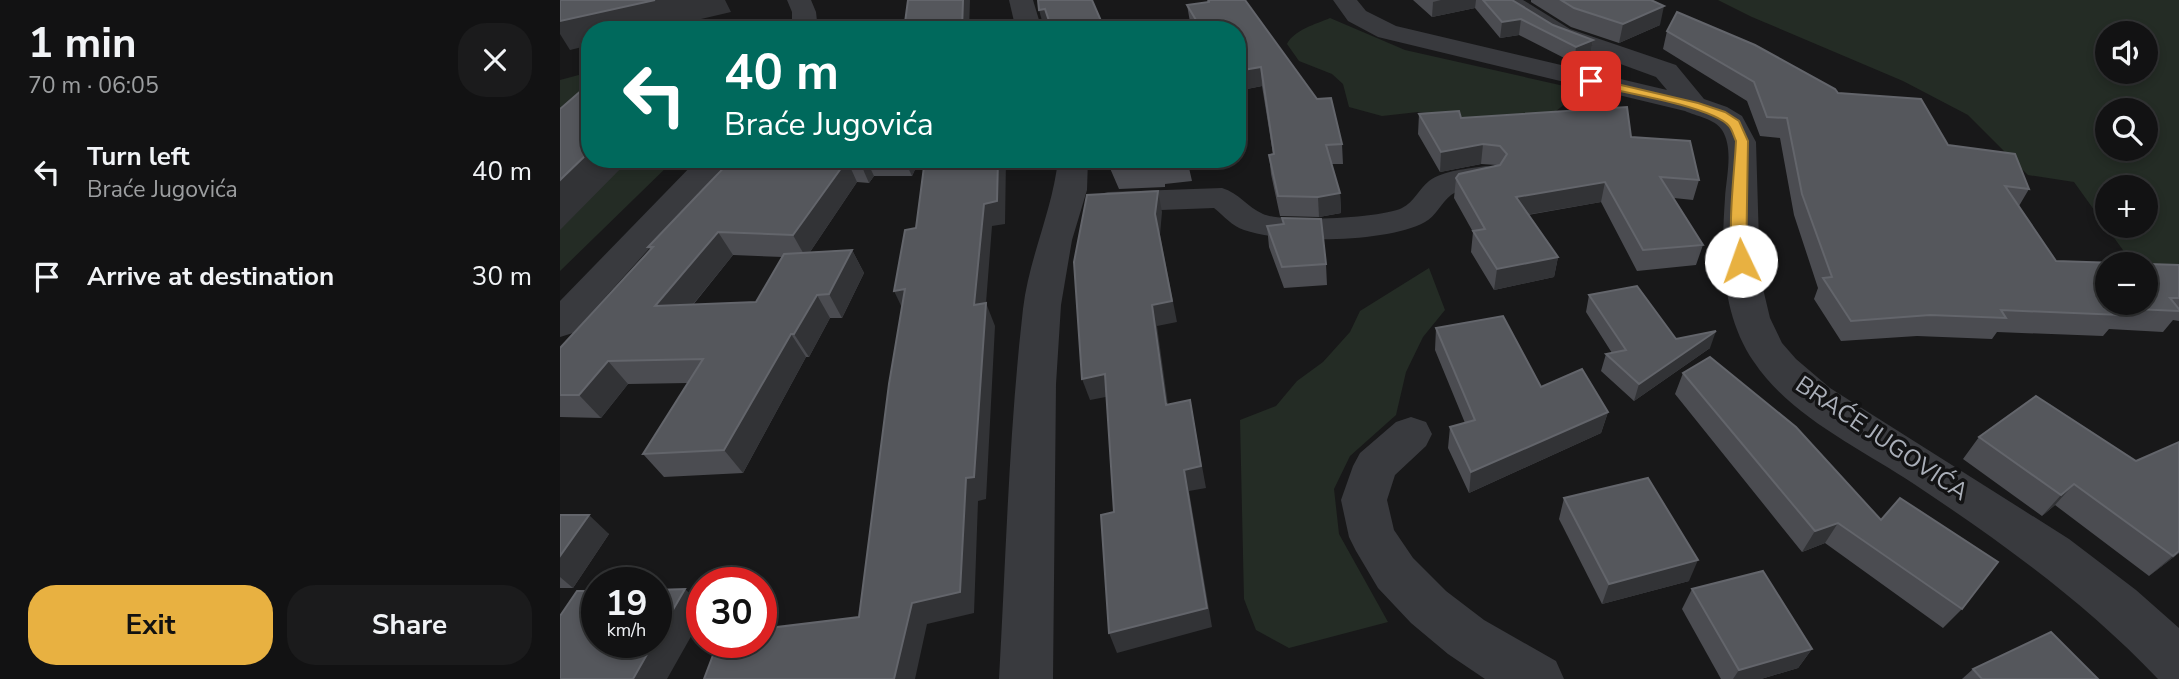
<!DOCTYPE html>
<meta charset="utf-8">
<style>
:root{--surface:#121213;--page:#1b1b1c;--text:#f1f3f6;--muted:#9c9ea0;--line:#313233;--accent:#e8b141}
body{margin:0;font-family:"Nunito Sans",sans-serif;background:var(--page);color:var(--text);height:100vh;display:flex;flex-direction:column;font-size:26px;white-space:nowrap}
*{box-sizing:border-box;margin:0}
p{font-size:23px;color:var(--muted)}
.icon{flex:none;width:38px;height:38px;fill:none;stroke:currentColor;stroke-width:2;stroke-linecap:round;stroke-linejoin:round}
.map{position:relative;flex:1;overflow:hidden}
.panel{display:flex;flex-direction:column;background:var(--surface);width:560px}
.panel>*{flex:none}
.banner{position:absolute;left:21px;top:21px;width:665px;height:147px;border-radius:28px;box-shadow:0 4px 10px #0003,0 0 0 2px var(--line);background:#00695c;color:#fff;overflow:hidden}
.tools{position:absolute;left:1535px;top:21px;display:grid;gap:14px}
.tools a{display:grid;place-items:center;width:63px;height:63px;border-radius:50%;background:var(--surface);box-shadow:0 4px 10px #0003,0 0 0 2px var(--line);font-size:35px}
.speed{position:absolute;left:21px;top:567px;display:flex;gap:14px;font-size:35px;font-weight:700;text-align:center}
.speed>*{display:grid;place-content:center;width:91px;height:91px;border-radius:50%;background:var(--surface);box-shadow:0 4px 10px #0003,0 0 0 2px var(--line);line-height:1}
.speed small{font-size:18px;font-weight:400}
.speed .limit{border:10px solid #d22;background:#fff;color:#111}
.pin{position:absolute;display:grid;place-items:center;width:60px;height:60px;color:#fff;margin:-30px;border-radius:14px;box-shadow:0 4px 10px #0006}
.me{position:absolute;width:77px;margin:-38px;rotate:357deg;stroke-linejoin:round;filter:drop-shadow(0 0 5px #0008)}
.turn{display:flex;align-items:center;gap:24px;height:147px;padding:0 28px;font-size:32px}
.turn .icon{width:91px;height:91px;stroke-width:2.5}
.turn b{display:block;font-size:49px;line-height:60px}
.round{display:grid;place-items:center;flex:none;width:74px;height:74px;border-radius:28px;background:var(--page)}
.head{display:flex;align-items:center;justify-content:space-between;height:119px;padding:0 28px}
h1{font-size:42px;font-weight:700;line-height:52px}
.button{display:flex;gap:14px;margin-top:auto;padding:14px 28px}
.button a{flex:1;height:80px;border-radius:28px;background:var(--accent);color:#111;font-size:28px;font-weight:700;line-height:80px;text-align:center}
.button a+a{background:var(--page);color:var(--text)}
ul{padding:0;list-style:none}
li{display:flex;align-items:center;gap:21px;height:105px;padding:0 28px}
li div{flex:1}
li b{display:block;font-size:26px}
li em{font-style:normal}
main{display:flex;flex:1;min-height:0}
.map>svg:first-child{display:block}
.green{fill:#242c25;fill-rule:evenodd}
.lines{fill:none;stroke-linecap:round;stroke-linejoin:round}
.minor{fill:#393a3e;fill-rule:evenodd}
.wall{fill:#4b4c51;fill-rule:evenodd}
.shaded-wall{fill:#323336}
.building{fill:#55575c;stroke:#63656b;stroke-width:2;fill-rule:evenodd}
.route{fill:#e8b141;stroke:#97732a;stroke-width:2}
.labels{text-anchor:middle;dominant-baseline:central;stroke-width:7;stroke-linejoin:round;paint-order:stroke}
.street-label{font-size:24px;fill:#aaafb9;stroke:#131314}
</style>
<main>
<section class="panel">
<div class="head"><div><h1>1 min</h1><p>70 m · 06:05</p></div><a class="round"><svg class="icon" aria-label="close" viewBox="0 0 24 24"><path d="M6 6l12 12M18 6L6 18"/></svg></a></div>
<ul>
<li><svg class="icon" aria-label="left" viewBox="0 0 24 24"><path d="M17 20v-9H6M10 6l-5 5 5 5"/></svg><div><b>Turn left</b><p>Braće Jugovića</p></div><em>40 m</em></li>
<li><svg class="icon" aria-label="arrive" viewBox="0 0 24 24"><path d="M6 21V4h12l-3 4 3 4H6"/></svg><div><b>Arrive at destination</b></div><em>30 m</em></li>
</ul>
<div class="button"><a>Exit</a><a>Share</a></div>
</section>
<div class="map">
<svg width="1619" height="679" viewBox="0 0 1619 679">
<rect width="100%" height="100%" fill="#181819"/>
<g class="green">
<path d="M1158,0H1619V281L1586,264H1573L1514,182L1468,175L1408,115L1343,81L1192,17ZM1547,33H1586V72H1547ZM1547,110H1586V149H1547ZM1547,187H1586V226H1547Z"/>
<path d="M770,18L845,50L1022,90L990,116L940,121L858,112L822,116L789,107L783,84L772,74L739,61L727,44C734,30 756,24 770,18Z"/>
<path d="M30,72V159H115L0,271V80Z"/>
<path d="M869,268L885,310L863,337L846,372L836,415L790,456L774,489L779,534L828,622L729,648L696,630L684,599L680,420L716,406L737,381L763,362L790,332L800,311Z"/>
</g>
<g class="lines">
<g class="minor">
<path d="M227,0H251L256,12L258,30H232V12Z"/>
<path d="M449,0H473L482,30H456Z"/>
<path d="M773,0H797L806,11L836,26L1107,90L1096,77L992,39L938,5L934,0H963L1010,29L1116,65L1144,99L1167,107L1182,116L1196,142L1200,276L1210,318L1222,343L1236,359L1270,388L1509,539L1576,590L1619,628V679H1598C1525,602 1441,542 1354,484C1300,448 1231,417 1194,362C1161,314 1161,254 1165,198C1166,178 1174,149 1162,130C1155,119 1136,116 1125,111L818,37L788,21Z"/>
<path d="M138,159H170L13,333L0,337V301Z"/>
<path d="M498,159H528L527,190L512,240L501,305L496,384L493,679H439C446,556 449,431 463,309C469,257 493,210 498,159Z"/>
<path d="M926,166L937,168L942,175L937,182C923,185 903,186 891,195C881,203 876,216 865,222C827,243 725,244 684,230C672,226 664,216 654,208L548,212L536,209L532,202L536,195L548,192L662,188C679,193 687,207 703,214C723,223 823,218 842,208C854,202 859,189 869,181C884,170 908,169 926,166Z"/>
<path d="M851,417L866,422L872,434L866,446L835,475L827,500L834,530L853,558L886,591L924,620L996,661L1004,679H925L888,654L851,623L818,588L796,551L789,537L781,500L793,466L800,453L836,422Z"/>
</g>
</g>
<g class="wall">
<path d="M647,0H685L782,144L783,164H771L780,193L781,213L759,217L720,216L711,174L709,155L713,154L702,86L677,91V30H634L630,22L627,5L647,2Z"/>
<path d="M853,0H952L993,25L1033,40L1030,56L1014,63L959,35L940,38L915,8L872,17Z"/>
<path d="M971,0H1091L1100,25L1059,43L1011,27L971,2Z"/>
<path d="M1107,31L1278,93L1388,145L1469,189L1459,206L1496,261L1619,265V321L1613,320L1603,332L1549,329L1543,336L1437,332L1432,339L1357,336L1281,341L1254,299L1258,288L1234,215L1220,138L1200,136L1187,101L1103,49Z"/>
<path d="M859,114L901,118L1071,137L1139,180L1133,200L1114,198L1143,245L1136,265L1077,271L1041,202L968,215L998,257L994,277L934,290L911,252L913,232L894,198L896,178L937,165L921,164L880,172L858,134Z"/>
<path d="M172,159H360L352,176H314L309,183L297,182L250,252L292,250L304,273L282,318H270L249,357H246L183,473L104,477L83,454L128,383L68,384L41,418L0,417V348L91,250L88,247ZM173,255L223,257L196,302L133,305Z"/>
<path d="M546,159H627L632,181L605,184V187L559,189Z"/>
<path d="M722,218L766,264L767,285L724,288L709,247L707,226L723,224Z"/>
<path d="M1029,295L1116,339L1150,348L1074,401L1041,371L1046,354L1052,353L1026,312Z"/>
<path d="M876,328L981,387L1048,412L1041,433L909,493L888,448L890,427L905,423L875,350Z"/>
<path d="M1123,373L1402,609L1383,628L1265,543L1242,552L1115,394Z"/>
<path d="M1476,396L1619,553L1589,576L1495,505L1482,516L1403,459L1419,437Z"/>
<path d="M1004,498L1129,581L1042,604L999,519Z"/>
<path d="M0,515L49,534L13,588H0Z"/>
<path d="M1132,589L1252,649L1238,668L1201,679H1161L1122,609Z"/>
<path d="M1413,669L1538,679H1402Z"/>
</g>
<g class="shaded-wall">
<path d="M95,0H165L171,12L94,30H30V45L10,50L0,34V21Z"/>
<path d="M403,0H410L409,30H402Z"/>
<path d="M881,0H916L915,8L872,17L873,2Z"/>
<path d="M1104,6L1100,25L1059,43L1063,24Z"/>
<path d="M485,9L490,27L484,28L479,10Z"/>
<path d="M961,19L959,35L940,38L942,22Z"/>
<path d="M1033,40L1030,56L1014,63L1016,47Z"/>
<path d="M701,67L702,86L677,91V71Z"/>
<path d="M923,144L921,164L880,172L881,152Z"/>
<path d="M30,151V159H70L0,230V180Z"/>
<path d="M299,159H306L314,176L309,183L299,160Z"/>
<path d="M344,159H360L352,176Z"/>
<path d="M438,159H446L445,224L432,226L426,303L435,326L426,499L418,501L414,613L367,624L355,679H334L414,305L424,204Z"/>
<path d="M287,160L297,182L246,258L233,235Z"/>
<path d="M1045,182L1041,202L953,217L956,197Z"/>
<path d="M598,191L602,212L600,235L617,322L597,326L611,426L606,405L592,305L595,214Z"/>
<path d="M780,193L781,213L759,217L758,197Z"/>
<path d="M158,232L173,255L113,329L95,306Z"/>
<path d="M292,250L304,273L282,318L269,294Z"/>
<path d="M998,257L994,277L934,290L937,269Z"/>
<path d="M345,289V314L334,291Z"/>
<path d="M257,295L270,318L249,357L234,334Z"/>
<path d="M1156,331L1150,348L1074,401L1079,384Z"/>
<path d="M231,334L246,357L183,473L164,450Z"/>
<path d="M48,361L68,384L41,418L19,395Z"/>
<path d="M545,374L551,396L530,400L522,379Z"/>
<path d="M630,400L646,488L629,491L652,627L557,653L549,633L624,470Z"/>
<path d="M1048,412L1041,433L909,493L911,472Z"/>
<path d="M1514,484L1495,505L1482,516L1501,495Z"/>
<path d="M29,515L49,534L13,588L0,577V556Z"/>
<path d="M1278,523L1265,543L1242,552L1255,531Z"/>
<path d="M1619,551V553L1589,576Z"/>
<path d="M1138,560L1129,581L1042,604L1049,584Z"/>
<path d="M125,589L142,605V617L107,679H73L94,642H96V639Z"/>
<path d="M1252,649L1238,668L1201,679H1173L1179,670Z"/>
</g>
<g class="building">
<path d="M0,0H95L0,21Z"/>
<path d="M348,0H403L402,30H344Z"/>
<path d="M478,0H532L545,30H492L485,9L479,10Z"/>
<path d="M649,0H685L757,99L771,98L782,144L766,145L780,193L758,197L718,196L709,155L714,154L701,67L677,71V30H642L627,5L649,2Z"/>
<path d="M923,0H952L993,25L1033,40L1016,47L961,19L942,22Z"/>
<path d="M1001,0H1091L1104,6L1063,24L1014,8Z"/>
<path d="M1117,12L1195,45L1275,89L1278,93L1361,99L1388,145L1455,154L1469,189L1445,186L1496,261L1619,265V298H1610L1619,309V311L1554,308L1560,315L1441,310L1446,318L1370,315L1291,321L1263,278L1272,277L1242,194L1227,118L1207,117L1194,82L1107,31ZM1547,264H1586V303H1547Z"/>
<path d="M30,83V151L0,180V109Z"/>
<path d="M1067,107L1071,137L1130,141L1139,180L1100,177L1143,245L1083,250L1045,182L956,197L998,257L937,269L913,231L925,229L896,178L899,174L940,165L947,154L940,146L923,144L881,152L859,114L899,111L901,118Z"/>
<path d="M172,159H299V160H287L233,235L158,232L95,306L196,302L224,254L292,250L269,294L257,295L234,334H231L164,450L83,454L143,359L48,361L19,395H0V348L93,247H88Z"/>
<path d="M365,159H438L437,201L424,204L414,305L426,303L414,477L406,478L400,592L352,603L334,679H144L158,642H201V629L299,617L329,384L345,289L334,291L345,230L356,228Z"/>
<path d="M550,159H627L628,162L601,165V167L555,169Z"/>
<path d="M598,191L595,214L612,301L592,305L606,405L630,400L641,466L624,470L647,608L549,633L541,515L554,512L545,374L522,379L514,262L527,195Z"/>
<path d="M722,218L761,219L766,264L722,267L707,226L724,224Z"/>
<path d="M1077,286L1116,339L1156,331L1079,384L1046,354L1066,350L1029,295Z"/>
<path d="M943,316L981,387L1022,369L1048,412L911,472L890,427L915,420L876,328Z"/>
<path d="M1150,357L1236,427L1321,520L1340,498L1438,562L1402,609L1278,523L1255,531L1123,373Z"/>
<path d="M1476,396L1576,461L1619,442V551L1613,556L1514,484L1501,495L1419,437Z"/>
<path d="M1088,478L1138,560L1049,584L1004,498Z"/>
<path d="M0,515H29L0,556Z"/>
<path d="M1203,571L1252,649L1179,670L1132,589Z"/>
<path d="M125,589L96,639V590Z"/>
<path d="M17,591H37V642H94L73,679H0V616Z"/>
<path d="M1491,632L1538,679H1422L1413,669Z"/>
</g>
<path class="route" d="M1031,78L1138,103L1165,112L1179,121L1188,141L1186,265H1176C1165,242 1175,169 1176,141C1174,137 1172,129 1169,126C1152,106 1056,91 1027,84V79Z"/>
<g class="labels">
<g class="street-label">
<text transform="translate(1322 438) rotate(34)">BRAĆE JUGOVIĆA</text>
</g>
</g>
</svg>
<div class="tools">
<a><svg class="icon" aria-label="sound" viewBox="0 0 24 24"><path d="M4 9h4l5-4v14l-5-4H4zM17 9q2 3 0 6"/></svg></a>
<a><svg class="icon" aria-label="search" viewBox="0 0 24 24"><circle cx="10" cy="10" r="6"/><path d="M15 15l6 6"/></svg></a>
<a>+</a>
<a>−</a>
</div>
<div class="speed"><div>19<small>km/h</small></div><div class="limit">30</div></div>
<div class="pin" style="left:1031px;top:81px;background:#d93025"><svg class="icon" aria-label="arrive" viewBox="0 0 24 24"><path d="M6 21V4h12l-3 4 3 4H6"/></svg></div>
<svg class="me" style="left:1181px;top:261px" viewBox="-20 -20 40 40"><circle r="19" fill="#fff"/><path d="M0-13L10 11 0 6-10 11z" fill="#e8b141"/></svg>
<div class="banner">
<div class="turn"><svg class="icon" aria-label="left" viewBox="0 0 24 24"><path d="M17 20v-9H6M10 6l-5 5 5 5"/></svg><div><b>40 m</b>Braće Jugovića</div></div>
</div>
</div>
</main>
